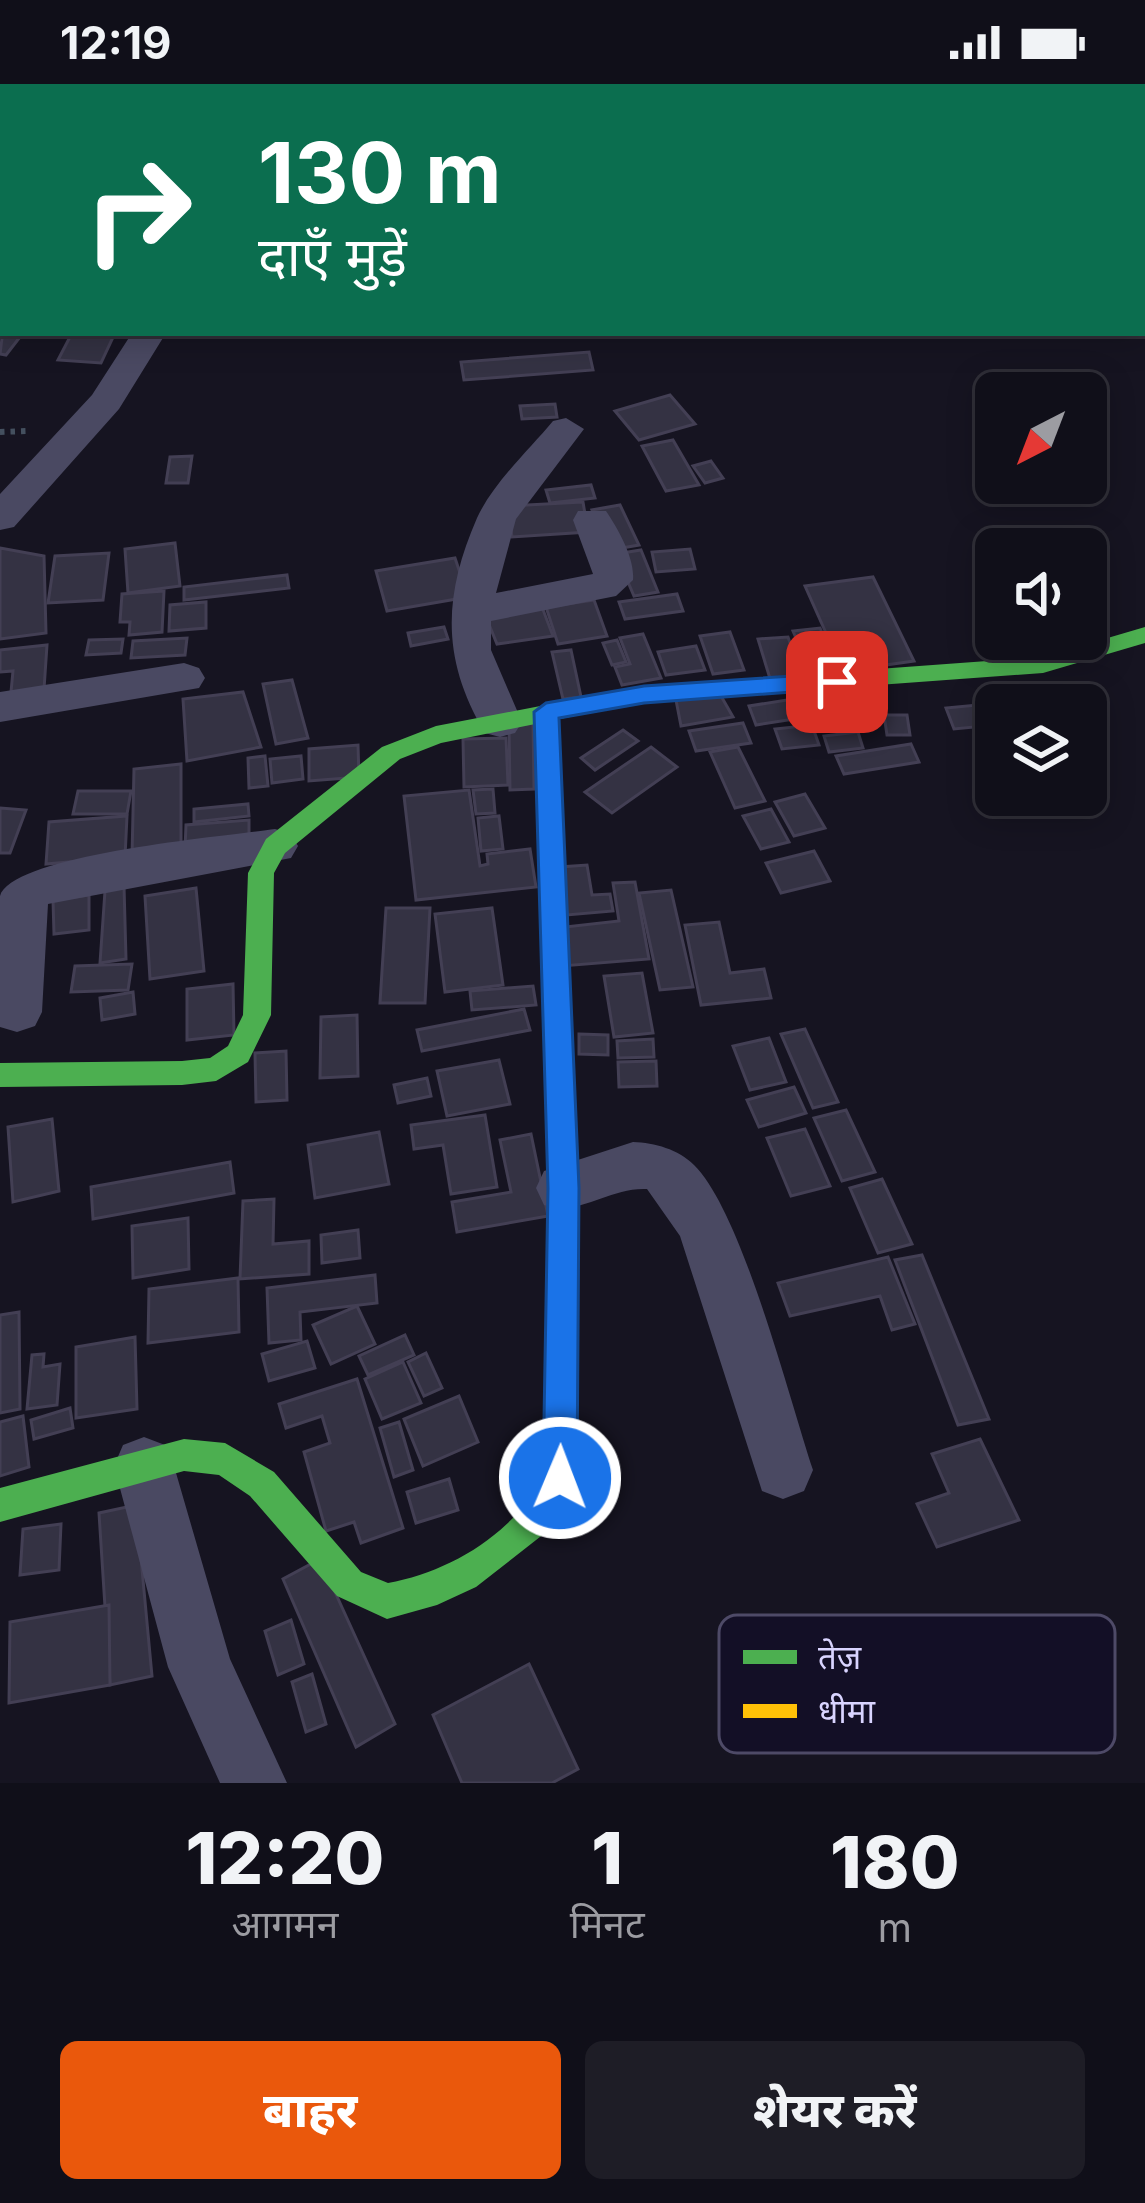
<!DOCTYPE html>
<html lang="hi">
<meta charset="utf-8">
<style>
:root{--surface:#100f19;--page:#1e1d26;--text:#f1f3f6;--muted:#9c9ca2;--line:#302f38;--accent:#ea580c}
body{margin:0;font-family:Inter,"Noto Sans Devanagari",sans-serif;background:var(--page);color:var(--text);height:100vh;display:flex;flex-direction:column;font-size:45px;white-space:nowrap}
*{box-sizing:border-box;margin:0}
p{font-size:39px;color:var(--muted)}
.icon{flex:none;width:66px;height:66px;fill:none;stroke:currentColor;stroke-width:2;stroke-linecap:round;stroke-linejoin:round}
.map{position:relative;height:1699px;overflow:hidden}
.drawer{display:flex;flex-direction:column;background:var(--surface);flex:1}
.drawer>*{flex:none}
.banner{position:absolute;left:0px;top:0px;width:1146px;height:252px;box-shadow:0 6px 30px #0003,0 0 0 3px var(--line);background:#0b6e4f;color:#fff;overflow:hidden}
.needle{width:78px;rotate:222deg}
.controls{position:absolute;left:975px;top:288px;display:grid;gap:24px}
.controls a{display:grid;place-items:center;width:132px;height:132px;border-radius:18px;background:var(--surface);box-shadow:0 6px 30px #0003,0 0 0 3px var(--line);font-size:60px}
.pin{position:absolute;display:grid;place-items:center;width:102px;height:102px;color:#fff;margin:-51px;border-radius:24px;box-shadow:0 6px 18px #0006}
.me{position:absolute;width:132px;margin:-66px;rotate:1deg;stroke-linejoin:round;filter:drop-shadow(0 0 9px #0008)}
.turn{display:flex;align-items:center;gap:42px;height:252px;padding:0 60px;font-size:54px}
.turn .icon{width:156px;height:156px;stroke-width:2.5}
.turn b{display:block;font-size:84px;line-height:102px}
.eta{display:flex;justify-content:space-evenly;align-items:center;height:204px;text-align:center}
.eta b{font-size:72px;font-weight:800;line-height:84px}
.button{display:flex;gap:24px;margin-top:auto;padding:24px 60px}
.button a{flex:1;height:138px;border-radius:18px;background:var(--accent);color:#fff;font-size:48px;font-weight:800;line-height:138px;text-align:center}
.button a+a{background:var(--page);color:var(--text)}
.status{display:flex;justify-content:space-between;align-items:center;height:84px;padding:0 60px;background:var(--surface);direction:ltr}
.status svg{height:33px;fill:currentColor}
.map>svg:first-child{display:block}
.building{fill:#343243;stroke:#433f54;stroke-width:3}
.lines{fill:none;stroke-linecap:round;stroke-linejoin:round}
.path{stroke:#44505f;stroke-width:6;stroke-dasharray:4.5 6;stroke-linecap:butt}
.street{fill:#4a4962;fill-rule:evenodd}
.fast{fill:#4caf50;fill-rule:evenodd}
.slow{fill:#ffc107;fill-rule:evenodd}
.route{fill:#1a73e8;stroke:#114b97;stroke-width:3}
.key{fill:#130f26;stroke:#4e4a67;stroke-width:3}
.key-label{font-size:33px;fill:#d9d4ff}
</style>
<div class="status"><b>12:19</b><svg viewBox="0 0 49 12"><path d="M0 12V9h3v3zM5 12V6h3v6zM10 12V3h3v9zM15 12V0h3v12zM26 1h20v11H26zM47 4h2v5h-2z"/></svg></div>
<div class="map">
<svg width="1145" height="1699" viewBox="0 0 1145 1699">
<rect width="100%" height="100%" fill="#161421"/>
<g class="building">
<path d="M3,246L23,249L6,271L0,270Z"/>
<path d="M72,249H115L101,279L58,276Z"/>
<path d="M589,268L593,286L464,296L461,278Z"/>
<path d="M670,311L695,340L639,356L615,327Z"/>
<path d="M555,320L557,333L522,335L520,322Z"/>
<path d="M673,356L699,401L666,407L642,362Z"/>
<path d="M192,372L188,399H166L170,373Z"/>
<path d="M711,377L723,394L705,399L693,382Z"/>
<path d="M591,401L595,414L550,419L546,406Z"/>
<path d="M583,418L588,448L512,453L508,422Z"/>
<path d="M620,421L639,461L610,466L592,426Z"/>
<path d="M175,459L180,502L128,509L125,465Z"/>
<path d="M0,464L44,472L46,549L0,555Z"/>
<path d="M690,465L695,485L656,488L652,468Z"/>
<path d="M641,466L658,508L634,512L616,470Z"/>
<path d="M109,469L103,516L48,519L55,472Z"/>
<path d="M455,474L468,513L387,527L376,487Z"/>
<path d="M287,491L289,504L184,516V503Z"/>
<path d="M873,493L914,577L843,587L805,502Z"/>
<path d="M164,507L162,548L129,551L130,538H120L122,510Z"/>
<path d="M677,510L683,527L625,535L619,518Z"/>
<path d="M594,516L607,552L558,560L546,523Z"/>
<path d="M206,518V544L169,547L170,521Z"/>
<path d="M542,523L553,552L497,560L486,533Z"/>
<path d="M444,543L448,555L411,562L408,549Z"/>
<path d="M820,544L838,585L811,589L793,547Z"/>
<path d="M730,548L744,586L713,590L700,552Z"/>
<path d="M643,550L661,594L622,601L615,583L630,580L620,554Z"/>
<path d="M788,553L802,595L771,598L758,555Z"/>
<path d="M187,554L185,571L131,574L133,557Z"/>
<path d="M123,555L121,569L86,571L89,556Z"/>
<path d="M617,556L626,578L612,581L603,559Z"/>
<path d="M47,561L44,605L11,608L13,587L0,588V566Z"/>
<path d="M696,562L705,586L666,591L658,568Z"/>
<path d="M571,566L581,613L563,615L552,568Z"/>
<path d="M292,596L308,654L276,660L263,600Z"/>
<path d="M863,604L879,638L827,646L820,631L756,641L749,622Z"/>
<path d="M243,608L261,663L187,677L183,615Z"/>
<path d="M721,612L733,633L681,642L676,616Z"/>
<path d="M977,621L985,642L954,645L946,624Z"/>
<path d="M884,631H907L910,651H887Z"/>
<path d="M533,639L534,705L510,706L509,642Z"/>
<path d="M743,639L751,659L696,667L689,647Z"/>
<path d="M812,641L819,661L782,665L775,645Z"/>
<path d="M623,646L638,657L595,686L581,674Z"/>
<path d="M858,648L863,664L829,668L824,652Z"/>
<path d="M506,654L508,701L464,703L463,655Z"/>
<path d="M911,660L919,678L844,690L836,672Z"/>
<path d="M358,661L359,693L309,697V665Z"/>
<path d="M651,663L677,683L612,729L585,708Z"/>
<path d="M738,663L765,717L735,724L710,668Z"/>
<path d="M265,672L268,702L249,704L248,674Z"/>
<path d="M301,672L303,695L272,699L270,675Z"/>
<path d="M181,680V768L132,773L134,685Z"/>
<path d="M493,705L495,729L476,730L473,706Z"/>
<path d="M469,706L480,782L488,780L487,770L530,765L536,803L416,816L404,712Z"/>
<path d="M78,707H131L127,730H73Z"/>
<path d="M805,710L825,744L794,752L775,718Z"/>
<path d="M248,720L249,732L194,738V725Z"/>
<path d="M0,724L26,726L10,769H0Z"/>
<path d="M771,725L789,758L761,765L743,732Z"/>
<path d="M127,732L125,773L46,780L49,738Z"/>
<path d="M499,732L503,765L481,767L478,734Z"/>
<path d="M249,736V760L185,765L186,741Z"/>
<path d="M814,767L830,797L781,809L766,779Z"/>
<path d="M587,781L592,811L610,810L613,827L567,831L560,783Z"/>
<path d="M635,798L649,875L562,882L556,844L619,837L613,799Z"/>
<path d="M124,802L126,875L100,879L105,807Z"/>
<path d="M196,804L204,887L150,895L145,812Z"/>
<path d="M671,806L693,903L660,906L639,809Z"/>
<path d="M89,811V846L54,850L53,816Z"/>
<path d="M386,824H430L425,919H380Z"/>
<path d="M492,824L503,901L445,908L435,830Z"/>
<path d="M719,838L730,889L764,885L771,914L701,921L685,841Z"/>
<path d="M132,880L128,906L71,908L75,882Z"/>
<path d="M642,889L653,949L614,953L604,892Z"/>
<path d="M233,900L234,951L187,956V905Z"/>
<path d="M533,902L536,921L472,926L470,907Z"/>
<path d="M133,908L135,930L102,936L100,914Z"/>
<path d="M524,925L530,946L422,967L417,946Z"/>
<path d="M357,931L358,992L320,994L321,933Z"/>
<path d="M805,945L838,1018L813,1024L781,950Z"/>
<path d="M579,950L608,951V971L579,970Z"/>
<path d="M769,954L786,998L750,1006L733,962Z"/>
<path d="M653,955L654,973L618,974L617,957Z"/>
<path d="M286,967L287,1016L256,1018L255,969Z"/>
<path d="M499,976L510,1020L447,1032L437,987Z"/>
<path d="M656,977L657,1002L619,1003L618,978Z"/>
<path d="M427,994L431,1012L398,1019L394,1001Z"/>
<path d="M794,1003L806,1029L759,1043L747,1016Z"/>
<path d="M846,1026L875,1088L842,1097L814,1034Z"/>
<path d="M485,1031L497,1103L451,1110L443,1061L414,1065L411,1041Z"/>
<path d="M52,1035L59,1107L13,1118L8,1043Z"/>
<path d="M805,1045L830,1102L791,1112L767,1054Z"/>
<path d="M379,1048L389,1100L315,1114L308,1061Z"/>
<path d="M531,1050L548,1132L457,1148L452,1118L511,1108L500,1056Z"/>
<path d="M230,1078L234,1109L93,1135L91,1103Z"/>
<path d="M882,1095L912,1160L878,1169L850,1104Z"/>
<path d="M274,1115L273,1160L309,1157V1190L240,1195L243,1117Z"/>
<path d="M188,1134L189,1185L133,1194L132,1142Z"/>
<path d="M358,1146L360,1174L322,1179L321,1151Z"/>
<path d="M922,1171L989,1335L958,1341L895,1176Z"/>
<path d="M888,1173L915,1240L892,1246L880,1212L790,1232L778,1199Z"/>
<path d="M375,1191L377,1219L300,1228L301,1256L269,1259L267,1204Z"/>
<path d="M238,1194L239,1248L148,1259L149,1205Z"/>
<path d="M357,1222L375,1260L331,1280L313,1241Z"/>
<path d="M19,1228L20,1325L0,1329V1231Z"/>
<path d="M405,1251L414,1271L368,1291L359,1272Z"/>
<path d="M135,1253L137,1325L76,1334V1263Z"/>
<path d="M307,1257L315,1284L269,1297L262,1270Z"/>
<path d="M426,1269L442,1304L424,1312L408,1278Z"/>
<path d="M44,1270L43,1283L60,1280L57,1321L27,1325L32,1271Z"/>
<path d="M403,1278L421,1319L382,1335L365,1295Z"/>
<path d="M357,1295L403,1444L361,1459L354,1438L326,1447L304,1368L330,1359L322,1332L286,1344L279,1320Z"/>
<path d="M459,1312L478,1358L423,1382L404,1335Z"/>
<path d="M70,1324L73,1344L34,1355L31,1336Z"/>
<path d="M23,1332L29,1383L0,1392V1338Z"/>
<path d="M399,1338L413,1386L394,1393L380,1344Z"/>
<path d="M980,1355L1019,1436L937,1463L917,1420L949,1409L932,1370Z"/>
<path d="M449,1395L458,1426L416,1439L407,1408Z"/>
<path d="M136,1421L152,1592L110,1601L99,1429Z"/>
<path d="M61,1440L59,1486L20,1491L23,1445Z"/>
<path d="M320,1475L395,1640L356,1663L283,1495Z"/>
<path d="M109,1521L110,1601L9,1619L10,1538Z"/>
<path d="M291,1536L304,1580L278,1591L265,1547Z"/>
<path d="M529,1580L578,1685L552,1699H462L433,1631Z"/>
<path d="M312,1590L326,1640L306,1648L292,1598Z"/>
</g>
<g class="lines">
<path class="path" d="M0,348L28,347"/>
<g class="street">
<path d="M216,0H246L214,3Z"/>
<path d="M941,0H971L973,3H943Z"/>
<path d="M1143,228H1145V251L1135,249H1143Z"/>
<path d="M132,249H166L119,325L14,443L0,446V410L92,311Z"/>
<path d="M566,334L584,345L516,435L496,509L593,490L573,436L578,427H606C618,445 635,474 633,496L616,512L491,537V566L522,638L515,649L500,653L485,649C441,575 443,512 477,434C493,399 529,366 553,337Z"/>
<path d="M184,579L199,584L205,594L199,604L0,638V608Z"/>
<path d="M275,745L291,750L298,762L291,774L48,820L42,928L35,942L17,948L0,943C0,912 0,838 0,812C12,770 230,752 275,745Z"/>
<path d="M633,1058C655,1059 678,1065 694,1081C742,1128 789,1314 813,1386L804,1407L783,1415L762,1407L680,1152L647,1105C609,1103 579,1133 544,1121L536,1104L544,1087Z"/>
<path d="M144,1353L165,1361L174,1382L230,1575L287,1699H220L168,1583L114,1382L123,1361Z"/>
</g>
<g class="fast">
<path d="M1145,543V559L1043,589L644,618L441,659L400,675L285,769L274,789L271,931L248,978L216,997L182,1001L0,1003V979L182,977L210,974L228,962L243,931L248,789L266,755L382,663L436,642L644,602L1043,573Z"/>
<path d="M555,857L565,860L569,868L578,1104L577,1394L545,1449L476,1503L437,1521L387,1535L337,1512L250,1412L219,1391L184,1387L0,1438V1404L184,1355L225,1359L274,1388L361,1488L388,1499C449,1488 514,1450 543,1392L548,1104L541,868L545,860Z"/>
</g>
<path class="slow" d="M546,619L558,628L569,868L565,876H545L541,868L534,628Z"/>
</g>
<path class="route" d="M837,589L849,598L845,604L644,619L559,634L579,1104L577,1394L572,1406L560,1411L548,1406L543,1394L548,1104L534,628L546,619L644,602Z"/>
<rect x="719" y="1531" width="396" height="138" rx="18" class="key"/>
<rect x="743" y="1566" width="54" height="14" fill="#4caf50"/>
<rect x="743" y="1620" width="54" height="14" fill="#ffc107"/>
<g class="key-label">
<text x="818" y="1585">तेज़</text>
<text x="818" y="1639">धीमा</text>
</g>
</svg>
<div class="controls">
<a><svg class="needle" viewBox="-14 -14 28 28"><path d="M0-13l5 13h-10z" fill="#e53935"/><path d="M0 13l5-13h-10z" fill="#9c9ca2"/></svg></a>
<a><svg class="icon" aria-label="sound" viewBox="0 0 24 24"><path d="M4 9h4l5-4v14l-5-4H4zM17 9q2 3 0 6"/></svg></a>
<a><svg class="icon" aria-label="layers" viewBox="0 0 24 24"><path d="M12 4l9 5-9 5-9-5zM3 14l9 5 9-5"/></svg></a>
</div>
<div class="pin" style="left:837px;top:598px;background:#d93025"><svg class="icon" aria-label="arrive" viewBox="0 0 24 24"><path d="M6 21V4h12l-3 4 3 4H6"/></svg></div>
<svg class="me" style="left:560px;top:1394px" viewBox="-20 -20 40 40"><circle r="17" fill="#1a73e8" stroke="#fff" stroke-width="3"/><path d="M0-11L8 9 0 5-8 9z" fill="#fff"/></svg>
<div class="banner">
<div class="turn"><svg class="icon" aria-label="right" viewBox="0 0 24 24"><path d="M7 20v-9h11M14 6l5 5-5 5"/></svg><div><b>130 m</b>दाएँ मुड़ें</div></div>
</div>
</div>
<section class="drawer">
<div class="eta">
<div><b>12:20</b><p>आगमन</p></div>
<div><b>1</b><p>मिनट</p></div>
<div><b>180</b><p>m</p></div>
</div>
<div class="button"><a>बाहर</a><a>शेयर करें</a></div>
</section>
